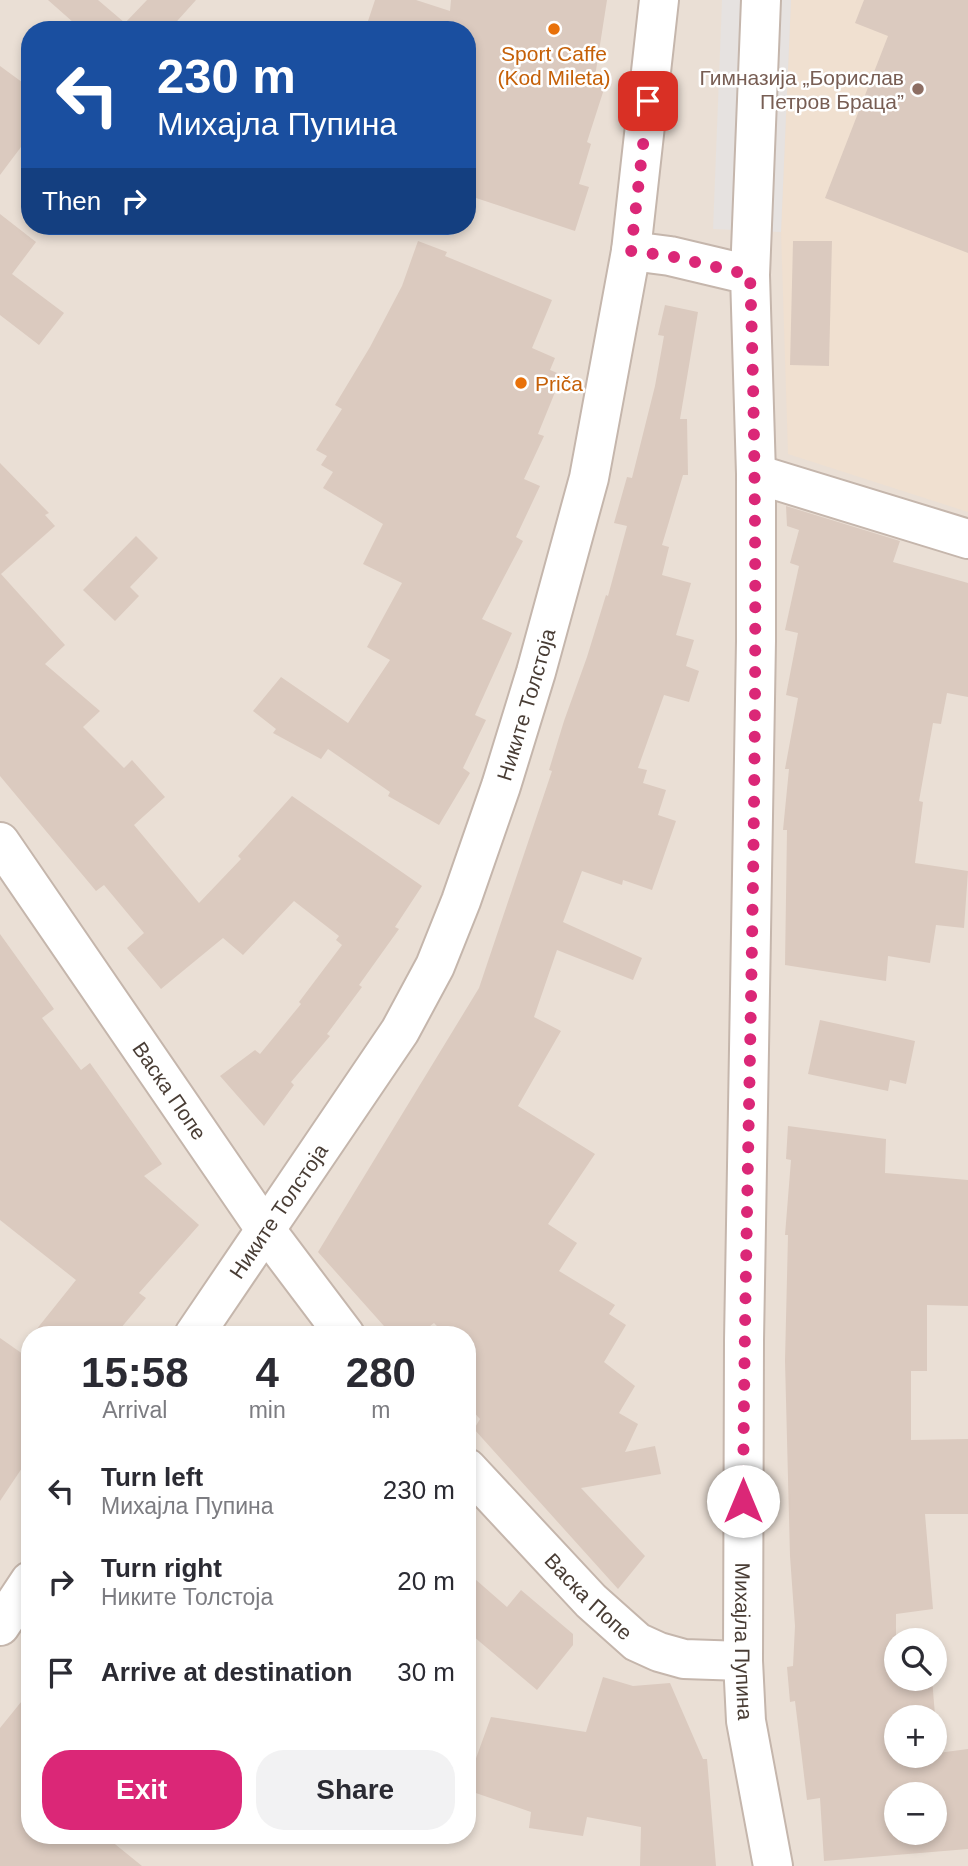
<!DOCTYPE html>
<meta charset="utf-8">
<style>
:root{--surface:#fff;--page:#f2f2f3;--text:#2b2b33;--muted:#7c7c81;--accent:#db2777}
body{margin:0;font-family:Arial,sans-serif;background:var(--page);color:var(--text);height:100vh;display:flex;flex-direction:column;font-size:26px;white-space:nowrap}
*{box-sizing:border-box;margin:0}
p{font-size:23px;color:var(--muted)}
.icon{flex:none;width:38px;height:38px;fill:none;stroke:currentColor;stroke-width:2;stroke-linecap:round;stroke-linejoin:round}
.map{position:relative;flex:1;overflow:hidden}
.side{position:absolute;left:21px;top:1326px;width:455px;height:518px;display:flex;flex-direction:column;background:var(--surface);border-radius:28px;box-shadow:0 4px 10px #0003}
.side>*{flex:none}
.hud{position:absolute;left:21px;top:21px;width:455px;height:214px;border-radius:28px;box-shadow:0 4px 10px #0003;background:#1a4fa0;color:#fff;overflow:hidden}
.controls{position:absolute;left:884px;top:1628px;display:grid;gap:14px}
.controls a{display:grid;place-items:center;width:63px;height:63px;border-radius:50%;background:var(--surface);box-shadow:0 4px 10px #0003;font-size:35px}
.pin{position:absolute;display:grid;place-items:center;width:60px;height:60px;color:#fff;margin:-30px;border-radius:14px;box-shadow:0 4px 10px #0006}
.me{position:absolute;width:77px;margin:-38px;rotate:0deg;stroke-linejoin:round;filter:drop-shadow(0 0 5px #0008)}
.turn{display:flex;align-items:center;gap:24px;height:147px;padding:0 21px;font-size:32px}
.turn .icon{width:91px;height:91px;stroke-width:2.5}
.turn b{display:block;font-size:49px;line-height:60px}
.then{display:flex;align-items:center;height:66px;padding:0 21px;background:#0003;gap:14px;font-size:26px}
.eta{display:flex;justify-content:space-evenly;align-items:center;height:119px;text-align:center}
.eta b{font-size:42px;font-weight:600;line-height:49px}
.button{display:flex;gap:14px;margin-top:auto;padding:14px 21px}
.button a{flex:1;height:80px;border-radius:28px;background:var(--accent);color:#fff;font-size:28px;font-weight:600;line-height:80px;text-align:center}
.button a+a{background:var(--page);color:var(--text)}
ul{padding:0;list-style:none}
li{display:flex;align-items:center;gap:21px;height:91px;padding:0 21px}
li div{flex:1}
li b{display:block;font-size:26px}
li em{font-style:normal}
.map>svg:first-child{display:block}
.residential{fill:#eadfd5;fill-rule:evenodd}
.education{fill:#f0e0d0}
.parking{fill:#e6e2e0}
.building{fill:#dbcabf;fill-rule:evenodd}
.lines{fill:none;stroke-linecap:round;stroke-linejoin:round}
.minor-casing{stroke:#c5b6ac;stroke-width:42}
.minor{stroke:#fff;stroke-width:38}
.route{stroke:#db2777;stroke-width:12;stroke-dasharray:0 21.6}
.food-dot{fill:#e8710a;stroke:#fff;stroke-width:2.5}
.education-dot{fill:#8d6e63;stroke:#fff;stroke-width:2.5}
.labels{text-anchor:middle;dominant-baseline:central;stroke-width:5;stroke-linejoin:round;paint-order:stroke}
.food-label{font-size:21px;fill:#c56008;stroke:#fff}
.education-label{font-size:21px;fill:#785e54;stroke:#fff;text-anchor:end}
.street-label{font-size:21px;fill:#493d35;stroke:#fff}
</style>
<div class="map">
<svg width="968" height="1866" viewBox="0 0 968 1866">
<rect width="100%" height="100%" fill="#f5eee7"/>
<path class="residential" d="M0,0H968V1866H0ZM30,30H467V226H30ZM30,1335H467V1836H30ZM896,1640H934V1678H896ZM896,1717H934V1755H896ZM896,1794H934V1832H896Z"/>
<path class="education" d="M791,0H968V512L788,454L781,232Z"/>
<path class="parking" d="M722,0H791L781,232L713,229Z"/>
<g class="building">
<path d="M48,0H98L125,23L147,0H196L169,30H82Z"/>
<path d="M375,0H416L450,11L451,0H607L594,83L605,86L587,142L591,144L579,184L589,187L575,231L467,195V30H365Z"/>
<path d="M864,0H968V253L825,198L888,36L855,23Z"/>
<path d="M0,66L30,88V135L0,175Z"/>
<path d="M0,214L36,242L12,274L64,313L39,345L0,315Z"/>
<path d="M418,241L447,252L445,256L552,300L532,348L555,358L550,370L562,375L538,434L544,436L524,479L540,486L516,537L523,541L482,619L512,633L475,715L486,720L463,768L470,773L439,825L388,796L390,792L328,749L321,759L273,733L276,729L253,711L281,677L348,723L390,660L367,647L402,583L363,564L383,524L323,488L333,472L321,465L327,456L316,450L342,409L335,405L370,347L402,286Z"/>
<path d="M793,241H832L829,366L790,365Z"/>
<path d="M665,305L698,312L680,419H687L688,475H683L662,545L669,547L662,575L691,583L676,635L694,640L686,666L699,671L689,702L664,695L638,768L647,770L643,783L666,790L658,815L676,821L652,890L623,880L622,885L582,871L563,922L642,958L633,980L557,950L534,1017L561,1031L518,1106L595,1154L548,1224L577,1243L559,1271L615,1305L609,1314L626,1325L604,1362L635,1386L619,1413L638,1424L625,1452L655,1446L661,1474L581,1488L645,1556L618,1589L474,1429L480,1419L467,1405V1335H446L434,1323L418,1335H392L318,1252L479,988L552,771L549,770L564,721L587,657L606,595L608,596L627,526L614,523L627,477L632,478L655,386L664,336L658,335Z"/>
<path d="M0,463L49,513L45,515L55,526L1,574L65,645L45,664L100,711L83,727L124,768L132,760L165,797L134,825L199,903L241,859L238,856L292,796L422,886L395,927L399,929L359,985L362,987L327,1034L330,1036L291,1082L294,1085L264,1126L220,1076L255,1050L260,1054L301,1004L299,1002L342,945L336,940L339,936L294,901L243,955L223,938L161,989L127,948L144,933L104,885L96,891L0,776Z"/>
<path d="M786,506L900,541L893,562L968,583V697L947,693L941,724L933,723L919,801L923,802L915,863L968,871L964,928L936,925L930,963L888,956L886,981L785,965L787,830H783L789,769H785L798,698L786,695L798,633L785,630L799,566L790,563L799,530L787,526Z"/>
<path d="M136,536L158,558L130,587L139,596L115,621L83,590Z"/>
<path d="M0,934L54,1009L42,1018L81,1070L90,1063L162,1164L144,1176L199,1225L139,1293L146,1298L115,1335H32L76,1280L0,1220Z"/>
<path d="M820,1020L915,1041L906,1084L890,1080L888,1091L808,1074Z"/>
<path d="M788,1126L886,1139L885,1173L968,1180V1306L927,1305V1371H911V1440L968,1439V1514H925L933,1609L896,1614V1678H932L938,1753L968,1749V1849L824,1861L820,1798L807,1800L795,1701L790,1702L787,1667L793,1666L795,1626L790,1556L785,1361L788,1235H785L791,1160L786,1159ZM896,1717H934V1755H896ZM896,1794H934V1832H896Z"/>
<path d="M0,1338L30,1359V1456L0,1501Z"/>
<path d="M467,1572L507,1607L521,1590L573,1634V1645L537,1690L467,1631Z"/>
<path d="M603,1677L633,1686L670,1683L703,1759H707L716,1866H640L641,1827L587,1817L583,1836L529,1828L531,1812L467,1790V1783L491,1717L586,1732Z"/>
<path d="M30,1691V1836H105L142,1866H0V1728Z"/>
</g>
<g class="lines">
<defs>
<g id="minor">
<path id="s1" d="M631,251L670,256L750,275L756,474V641L744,1341L743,1661L746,1721L773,1866"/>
<path d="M750,275L761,0"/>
<path d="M756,474L968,539"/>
<path id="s2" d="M0,842L265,1229L345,1335"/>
<path id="s3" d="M194,1335L400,1031L435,966L461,901L501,786L536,672L589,478L631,251L659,0"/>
<path id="s4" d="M467,1468L591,1601L637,1642L659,1652L684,1659L743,1661"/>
<path d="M0,1626L30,1581"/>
</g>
</defs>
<use href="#minor" class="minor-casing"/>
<use href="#minor" class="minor"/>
</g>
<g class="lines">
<path class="route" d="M648,101L631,251L670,256L750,275C764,684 746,1093 743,1501"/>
</g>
<g class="food-dot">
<circle cx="554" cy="29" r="7"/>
<circle cx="521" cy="383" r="7"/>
</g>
<circle class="education-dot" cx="918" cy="89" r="7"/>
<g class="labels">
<g class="food-label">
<text x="554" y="53">Sport Caffe<tspan x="554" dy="24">(Kod Mileta)</tspan></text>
<text x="535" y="383" text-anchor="start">Priča</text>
</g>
<g class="education-label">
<text x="904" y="77">Гимназија „Борислав<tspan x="904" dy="24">Петров Браца”</tspan></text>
</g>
<g class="street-label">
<text stroke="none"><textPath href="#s3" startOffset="718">Никите Толстоја</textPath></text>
<text stroke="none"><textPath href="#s2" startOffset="301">Васка Попе</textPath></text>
<text stroke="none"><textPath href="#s3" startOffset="150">Никите Толстоја</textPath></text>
<text stroke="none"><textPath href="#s4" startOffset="177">Васка Попе</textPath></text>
<text stroke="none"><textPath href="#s1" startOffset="1488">Михајла Пупина</textPath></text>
</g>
</g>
</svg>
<div class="controls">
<a><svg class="icon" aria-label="search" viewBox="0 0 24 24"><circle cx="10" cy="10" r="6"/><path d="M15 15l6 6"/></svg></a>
<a>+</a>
<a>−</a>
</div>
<div class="pin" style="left:648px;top:101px;background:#d93025"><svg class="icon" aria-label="arrive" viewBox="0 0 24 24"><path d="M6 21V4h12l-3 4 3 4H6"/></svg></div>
<svg class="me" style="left:743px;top:1501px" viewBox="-20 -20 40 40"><circle r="19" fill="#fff"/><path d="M0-13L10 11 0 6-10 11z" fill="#db2777"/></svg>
<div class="hud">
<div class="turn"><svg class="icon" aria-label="left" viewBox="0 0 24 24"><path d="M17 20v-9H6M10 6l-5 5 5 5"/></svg><div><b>230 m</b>Михајла Пупина</div></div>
<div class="then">Then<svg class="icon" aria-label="right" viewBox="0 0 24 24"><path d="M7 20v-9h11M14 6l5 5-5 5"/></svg></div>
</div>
<section class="side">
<div class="eta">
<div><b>15:58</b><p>Arrival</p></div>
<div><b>4</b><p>min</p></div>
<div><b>280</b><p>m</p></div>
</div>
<ul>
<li><svg class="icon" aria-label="left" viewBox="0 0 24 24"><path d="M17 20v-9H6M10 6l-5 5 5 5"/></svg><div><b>Turn left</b><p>Михајла Пупина</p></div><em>230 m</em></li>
<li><svg class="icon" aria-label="right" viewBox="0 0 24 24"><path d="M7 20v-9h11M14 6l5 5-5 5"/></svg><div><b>Turn right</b><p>Никите Толстоја</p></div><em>20 m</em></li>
<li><svg class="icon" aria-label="arrive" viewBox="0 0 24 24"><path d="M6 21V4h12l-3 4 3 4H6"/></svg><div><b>Arrive at destination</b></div><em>30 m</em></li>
</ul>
<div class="button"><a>Exit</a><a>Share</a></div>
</section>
</div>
